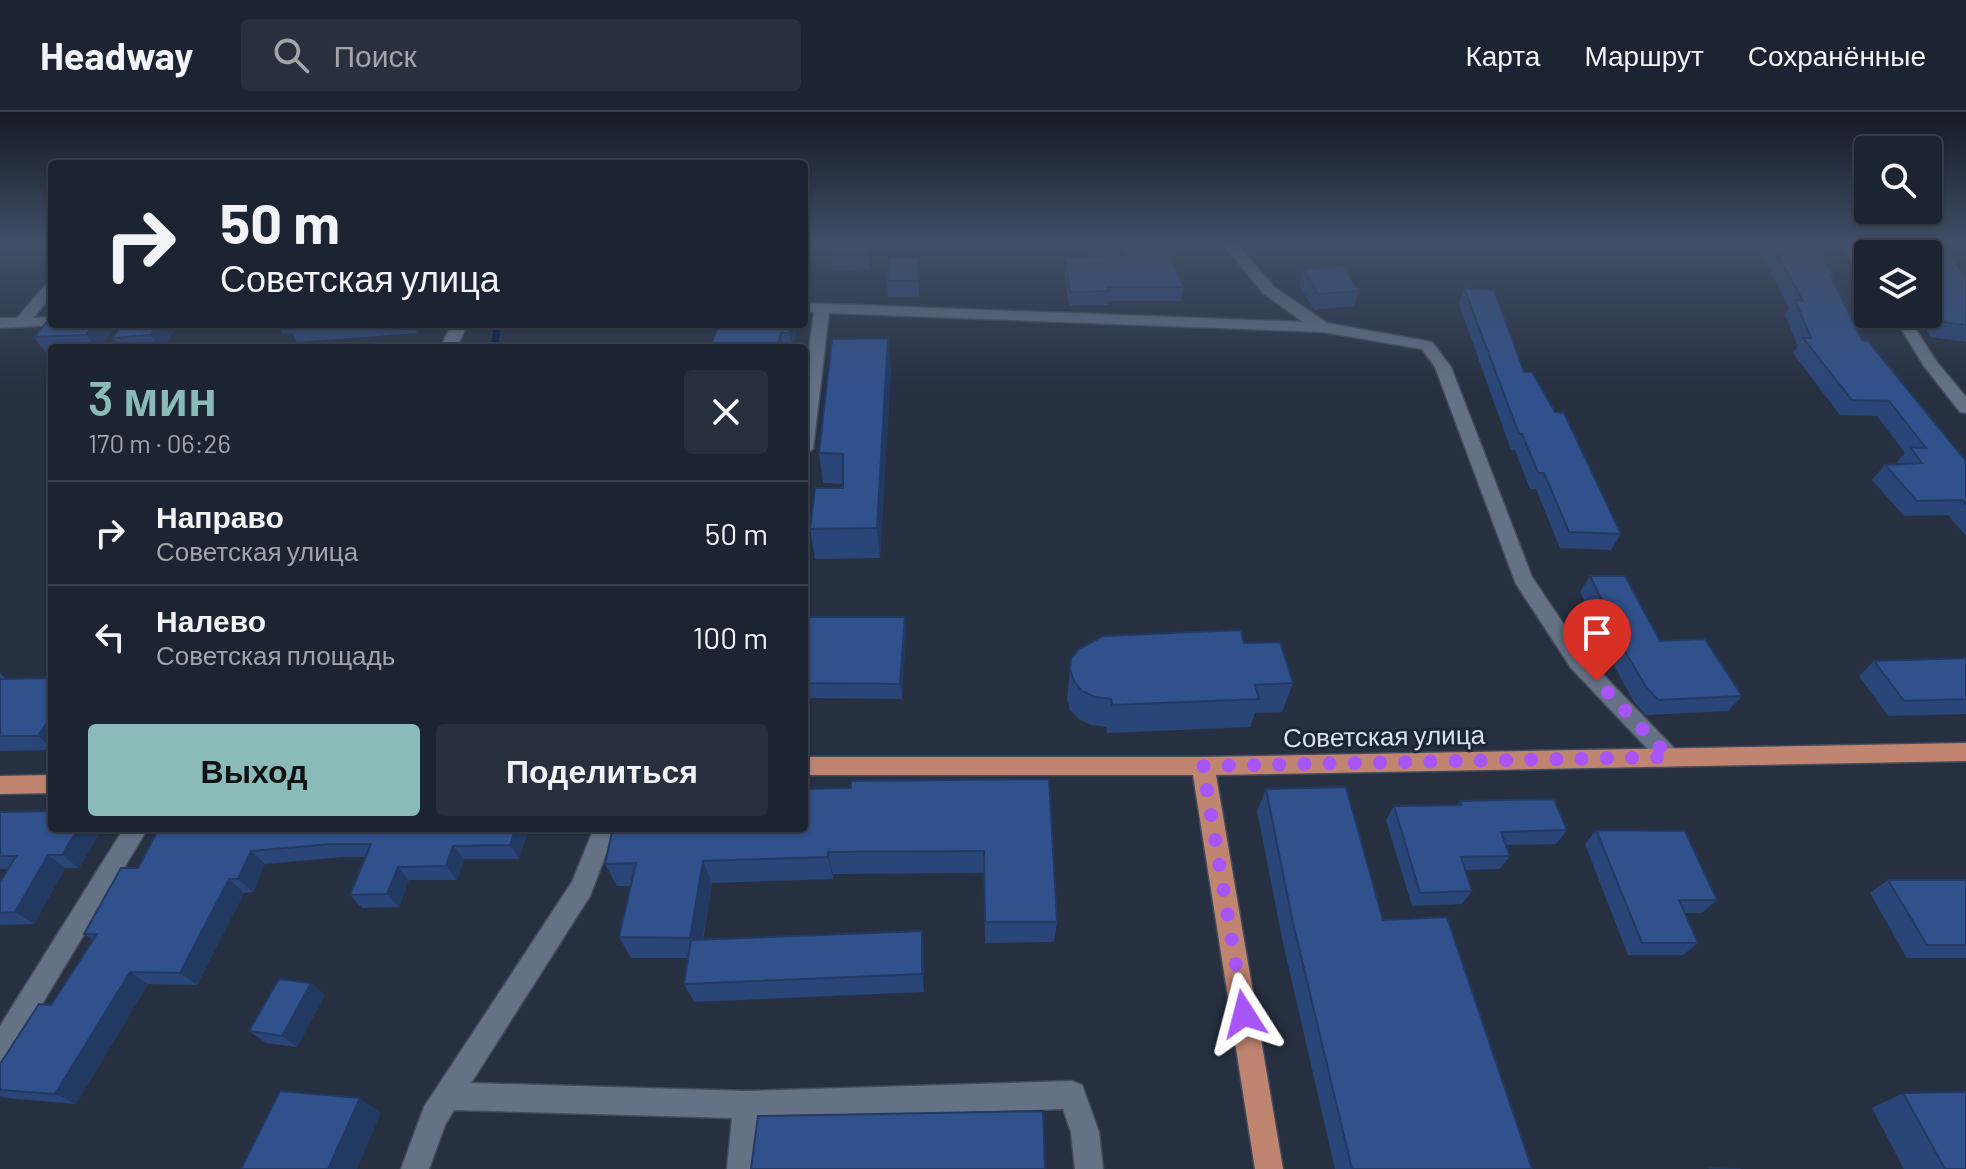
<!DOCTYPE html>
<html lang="ru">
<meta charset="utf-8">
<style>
:root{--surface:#1c2431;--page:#29303d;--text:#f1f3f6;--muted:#a0a4ab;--line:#3a414d;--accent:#8bbbb9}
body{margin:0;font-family:Barlow,sans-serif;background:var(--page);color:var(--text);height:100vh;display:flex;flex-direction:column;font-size:30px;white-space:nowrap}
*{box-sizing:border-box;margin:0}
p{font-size:26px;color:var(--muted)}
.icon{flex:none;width:44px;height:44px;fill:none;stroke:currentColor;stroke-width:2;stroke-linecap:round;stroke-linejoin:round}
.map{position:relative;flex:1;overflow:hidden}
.side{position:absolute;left:48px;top:232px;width:760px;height:488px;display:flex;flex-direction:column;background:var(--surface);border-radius:8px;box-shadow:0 2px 6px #0004,0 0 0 2px var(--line)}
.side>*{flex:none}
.banner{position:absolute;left:48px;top:48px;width:760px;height:168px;border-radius:8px;box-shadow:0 2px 6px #0004,0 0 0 2px var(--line);background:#1c2431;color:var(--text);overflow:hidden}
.controls{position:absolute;left:1854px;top:24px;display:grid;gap:16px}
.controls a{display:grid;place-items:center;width:88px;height:88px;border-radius:8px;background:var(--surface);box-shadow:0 2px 6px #0004,0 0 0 2px var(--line);font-size:40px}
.pin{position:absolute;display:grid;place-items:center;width:68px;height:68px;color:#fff;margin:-82px -34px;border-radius:50% 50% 50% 0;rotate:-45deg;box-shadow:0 0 8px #0007}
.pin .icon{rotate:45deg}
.me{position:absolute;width:88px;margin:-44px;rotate:351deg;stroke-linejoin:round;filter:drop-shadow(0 0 6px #0008)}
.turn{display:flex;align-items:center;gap:28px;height:168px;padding:0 40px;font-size:36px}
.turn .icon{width:104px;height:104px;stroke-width:2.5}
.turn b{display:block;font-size:56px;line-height:68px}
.round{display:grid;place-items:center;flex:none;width:84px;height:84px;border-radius:8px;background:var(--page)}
.overview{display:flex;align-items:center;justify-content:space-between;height:136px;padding:0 40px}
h1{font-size:48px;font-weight:600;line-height:60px;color:var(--accent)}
.action{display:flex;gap:16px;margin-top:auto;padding:16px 40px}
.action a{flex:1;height:92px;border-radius:8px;background:var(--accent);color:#111;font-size:32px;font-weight:600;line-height:92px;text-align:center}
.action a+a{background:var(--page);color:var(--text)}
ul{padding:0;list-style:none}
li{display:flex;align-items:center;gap:24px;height:104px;padding:0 40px;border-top:2px solid var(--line)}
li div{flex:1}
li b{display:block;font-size:30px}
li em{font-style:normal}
header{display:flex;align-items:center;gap:48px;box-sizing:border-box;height:112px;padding:0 40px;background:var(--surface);border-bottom:2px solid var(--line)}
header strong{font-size:38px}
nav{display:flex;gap:44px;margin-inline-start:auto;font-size:28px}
.search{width:560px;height:72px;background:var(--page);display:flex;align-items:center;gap:20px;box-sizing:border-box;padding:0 28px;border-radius:8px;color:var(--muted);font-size:30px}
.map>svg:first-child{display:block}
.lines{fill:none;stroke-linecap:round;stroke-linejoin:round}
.stream{stroke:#00164b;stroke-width:7}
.minor-casing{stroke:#444c5b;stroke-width:3}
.major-casing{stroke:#444c5b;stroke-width:3}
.minor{fill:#657185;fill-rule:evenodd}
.major{fill:#c08571;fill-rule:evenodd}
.wall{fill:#2a4678}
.shaded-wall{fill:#223962}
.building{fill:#31518c;stroke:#223962;stroke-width:2}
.route{stroke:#a855f7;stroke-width:14;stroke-dasharray:0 25.2}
.labels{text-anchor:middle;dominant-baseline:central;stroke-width:6;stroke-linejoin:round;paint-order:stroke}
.street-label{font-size:26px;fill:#dae0ec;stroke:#1d2637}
</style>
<header>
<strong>Headway</strong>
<div class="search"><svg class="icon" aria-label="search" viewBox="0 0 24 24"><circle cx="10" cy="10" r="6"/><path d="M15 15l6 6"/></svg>Поиск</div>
<nav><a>Карта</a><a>Маршрут</a><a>Сохранённые</a></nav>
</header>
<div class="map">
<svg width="1966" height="1057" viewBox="0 0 1966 1057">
<rect width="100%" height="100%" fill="#263041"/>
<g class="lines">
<path class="stream" d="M494,236L498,212"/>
<defs>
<g id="minor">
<path d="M1221,129H1235L1274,175L1327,211L1432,230L1451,255L1532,465L1585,544L1677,639L1680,645L1677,651L1669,654L1661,651L1571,556L1516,472L1435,255L1422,237L1323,220L829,201L813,337L804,343V274L814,200L804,199V191L1303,210L1263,181Z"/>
<path d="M1845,129H1859L1868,152V165C1852,159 1849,144 1845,129Z"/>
<path d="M52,170V183L33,206L52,205V212L57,213L0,216V206H17L47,171Z"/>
<path d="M1892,202H1906L1936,249L1966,285V301L1960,300L1924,254Z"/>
<path d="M452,212H468L456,236H440Z"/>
<path d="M124,716H148L9,947L0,951V914Z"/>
<path d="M594,716H616L590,784L471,971L747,979L1072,969L1082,973L1099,1020L1103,1057H1075L1071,1020L1063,997L759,1006L755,1057H727L732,1006L454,998L445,1013L429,1057H401L424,995L572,770Z"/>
</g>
<g id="major">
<path d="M1966,631V649L1216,663L1283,1057H1255L1193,663H804V645H1203Z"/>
<path d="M52,663V681L0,682V664Z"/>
</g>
</defs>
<use href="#minor" class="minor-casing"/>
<use href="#major" class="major-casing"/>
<use href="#minor" class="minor"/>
<use href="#major" class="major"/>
</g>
<g class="wall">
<path d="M868,129L870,157L833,159L831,143Z"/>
<path d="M1121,129H1165L1183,175L1181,189H1108L1107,193L1069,194L1064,158V145L1125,143Z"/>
<path d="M1754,129H1812L1835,165L1833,168L1862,228L1966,349V424L1948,403L1904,404L1872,368L1885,353L1899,352L1897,350L1905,341L1877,304L1840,303L1793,241L1798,234L1785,203L1789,196Z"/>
<path d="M1867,129H1931L1966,165V230L1930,225L1919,202H1928V142H1877Z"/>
<path d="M1303,157L1359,179L1354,194L1314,198L1299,173Z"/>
<path d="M919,161V185H888L887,169Z"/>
<path d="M1464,176L1524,260L1621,422L1611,438L1560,436L1536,377H1530L1515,338H1511L1459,192Z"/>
<path d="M52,212H114L116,214L99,236H52V241H46L34,225Z"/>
<path d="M277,212H421L417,221L297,230L292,221L283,222Z"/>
<path d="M798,212L792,236H710Z"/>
<path d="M176,214L164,236H121L113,226Z"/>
<path d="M891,256L880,446L815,447L810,417L843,376V372L823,371L819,341Z"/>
<path d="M1590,464L1660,529L1742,584L1728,599L1646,603L1634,590L1610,546L1611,544L1580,480Z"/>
<path d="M804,505H905L906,520L902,587L804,586Z"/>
<path d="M1244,531L1293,571L1282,600L1255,601L1250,615L1107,621L1106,615L1091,613L1079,607L1070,598L1067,587L1070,558Z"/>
<path d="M1966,546V602L1888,604L1859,564L1874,549Z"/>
<path d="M0,561L6,567L52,566V638L0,639Z"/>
<path d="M1049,667L1057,810L1054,830L985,831L984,761L833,762V767L712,771L703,828L922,819L924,838V880L694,890L684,872L688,846H631L619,825L630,774H617L605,752Z"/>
<path d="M1266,677L1383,808L1532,1057H1335L1283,831L1257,699Z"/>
<path d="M1460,689L1567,718L1556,732L1506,733L1510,744L1500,757L1465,758L1472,779L1462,792L1412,794L1386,708L1394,694L1457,693Z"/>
<path d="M0,699L52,716H102L79,756H65L34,812L0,813V770L8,757H0Z"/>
<path d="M159,716H529L519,747H464L457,768H409L399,795L362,796L350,783L365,745H344L265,752L253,780L244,781L197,873L148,872L76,992L6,986L0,984V952L51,893L93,828L84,822L138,756Z"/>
<path d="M1596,718L1717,788L1702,801H1685L1698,831L1683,843H1628L1585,732Z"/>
<path d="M1888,768H1966V846H1907L1870,781Z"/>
<path d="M325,883L297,935L266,931L249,919Z"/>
<path d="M1903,981L1966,1057H1904L1872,996Z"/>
</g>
<g class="shaded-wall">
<path d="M94,212H114L116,214L99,236H95L86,223Z"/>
<path d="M158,212H175L176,214L164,236H161L151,223Z"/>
<path d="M413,212H421L417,221Z"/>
<path d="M792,212H798L792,236L789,221Z"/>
<path d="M781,221L783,236H777Z"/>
<path d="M888,226L891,256L880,446L877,416Z"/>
<path d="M905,505L906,520L902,587L900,572Z"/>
<path d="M48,609L52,612V636L38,624Z"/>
<path d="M78,716H102L79,756L62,743Z"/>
<path d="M516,716H529L519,747L510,733Z"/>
<path d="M453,734L464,747L457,768L446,754Z"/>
<path d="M251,739L265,752L253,780L238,767Z"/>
<path d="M828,740L833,762V767L828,745Z"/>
<path d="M48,743L65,756L34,812L15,800Z"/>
<path d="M703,749L712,771L699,847L690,826Z"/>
<path d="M398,755L409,768L399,795L387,782Z"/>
<path d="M229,767L244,781L197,873L180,861Z"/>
<path d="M922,819L924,838V880L922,862Z"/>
<path d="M130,860L148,872L76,992L55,982Z"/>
<path d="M311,871L325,883L297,935L282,924Z"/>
<path d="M360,986L381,1001L357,1057H328Z"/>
</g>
<g class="building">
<path d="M830,129H868L869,141L831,143Z"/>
<path d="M1127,129H1165L1183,175H1108L1109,179L1070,180L1064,145L1131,143Z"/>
<path d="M1770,129H1812L1835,165L1831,164L1862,228L1868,229L1966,349V392L1962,388L1917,389L1885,353L1922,351L1910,335L1926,336L1889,289L1852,288L1803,226H1811L1795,188L1803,189Z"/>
<path d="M1889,129H1931L1938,130L1966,165V213L1942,210L1928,183V142H1899Z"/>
<path d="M919,145L918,169H887L889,146Z"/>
<path d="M1343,154L1359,179L1318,182L1303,157Z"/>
<path d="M1464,176L1494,178L1524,260H1532L1555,300L1564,301L1621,422L1569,420L1544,361H1538L1522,322H1519Z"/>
<path d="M52,204V212H94L86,223L34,225Z"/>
<path d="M122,212H158L151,223L113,226Z"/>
<path d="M289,212H320L288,214Z"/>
<path d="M719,212H792L789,221H781L777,236H710Z"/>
<path d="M888,226L877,416L810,417L815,376H843V342L819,341L832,227Z"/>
<path d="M1590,464H1625L1660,529L1705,527L1742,584L1658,588L1646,575L1620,531H1623Z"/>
<path d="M804,505H905L900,572L804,571Z"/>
<path d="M1241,518L1244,531L1280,530L1293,571L1255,573L1259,587L1112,593L1111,587L1095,585L1082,579L1074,569L1070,558L1071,547L1078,538L1103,524Z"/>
<path d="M1966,546V587L1904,589L1874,549Z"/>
<path d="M52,566V609H48L38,624H0V567Z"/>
<path d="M1049,667L1057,810H985L984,739L828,740V745L703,749L690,826L619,825L636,751L605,752L613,716H804V677L851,676V669Z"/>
<path d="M1346,675L1383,808L1447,805L1532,1057H1352L1293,811L1266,677Z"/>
<path d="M1554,687L1567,718L1501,720L1510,744L1461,745L1472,779L1420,781L1394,694L1461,693L1460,689Z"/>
<path d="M52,699V716H78L62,743H48L15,800L0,801V770L16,744H0V700Z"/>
<path d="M159,716H516L510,733L453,734L446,754L398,755L387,782L350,783L371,732H332L251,739L238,767H229L180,861L130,860L55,982L0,978V952L39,892L51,893L97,822H84L121,756H138Z"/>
<path d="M1596,718L1685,719L1717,788H1679L1698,831H1642Z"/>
<path d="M1888,768H1966V833H1927Z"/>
<path d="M922,819V862L684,872L691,828Z"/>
<path d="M279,867L311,871L282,924L249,919Z"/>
<path d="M280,979L360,986L328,1057H241Z"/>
<path d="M1966,980V1057H1945L1903,981Z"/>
<path d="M1043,999L1045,1057H751L758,1004Z"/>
<path d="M1710,1056L1741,1057H1710Z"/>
</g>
<linearGradient id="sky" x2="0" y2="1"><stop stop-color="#151a24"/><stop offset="0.47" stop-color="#414e65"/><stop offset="1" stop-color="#414e65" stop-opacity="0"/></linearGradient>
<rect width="1966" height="277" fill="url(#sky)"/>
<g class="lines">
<path class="route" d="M1244,902L1203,654L1669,645L1597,569"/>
</g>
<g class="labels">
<g class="street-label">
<text transform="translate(1384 623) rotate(-1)">Советская улица</text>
</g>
</g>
</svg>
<div class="controls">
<a><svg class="icon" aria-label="search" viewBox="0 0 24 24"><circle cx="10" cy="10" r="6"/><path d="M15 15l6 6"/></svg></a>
<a><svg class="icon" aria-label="layers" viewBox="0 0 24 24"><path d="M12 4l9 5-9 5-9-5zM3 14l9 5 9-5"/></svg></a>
</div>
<div class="pin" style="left:1597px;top:569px;background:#d93025"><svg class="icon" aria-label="arrive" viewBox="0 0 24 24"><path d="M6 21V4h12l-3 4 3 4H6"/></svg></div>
<svg class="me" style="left:1244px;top:902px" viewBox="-20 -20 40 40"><path d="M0-17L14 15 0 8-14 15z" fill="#a855f7" stroke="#fff" stroke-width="4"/></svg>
<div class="banner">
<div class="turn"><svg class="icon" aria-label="right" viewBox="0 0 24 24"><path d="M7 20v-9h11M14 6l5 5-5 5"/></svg><div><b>50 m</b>Советская улица</div></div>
</div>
<section class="side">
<div class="overview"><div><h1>3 мин</h1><p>170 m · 06:26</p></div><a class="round"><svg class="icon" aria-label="close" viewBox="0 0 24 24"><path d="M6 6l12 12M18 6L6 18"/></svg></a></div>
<ul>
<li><svg class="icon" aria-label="right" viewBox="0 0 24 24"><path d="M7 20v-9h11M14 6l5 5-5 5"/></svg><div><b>Направо</b><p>Советская улица</p></div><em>50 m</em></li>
<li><svg class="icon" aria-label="left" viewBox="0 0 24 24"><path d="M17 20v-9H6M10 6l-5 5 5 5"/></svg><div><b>Налево</b><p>Советская площадь</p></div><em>100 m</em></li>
</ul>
<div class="action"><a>Выход</a><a>Поделиться</a></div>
</section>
</div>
